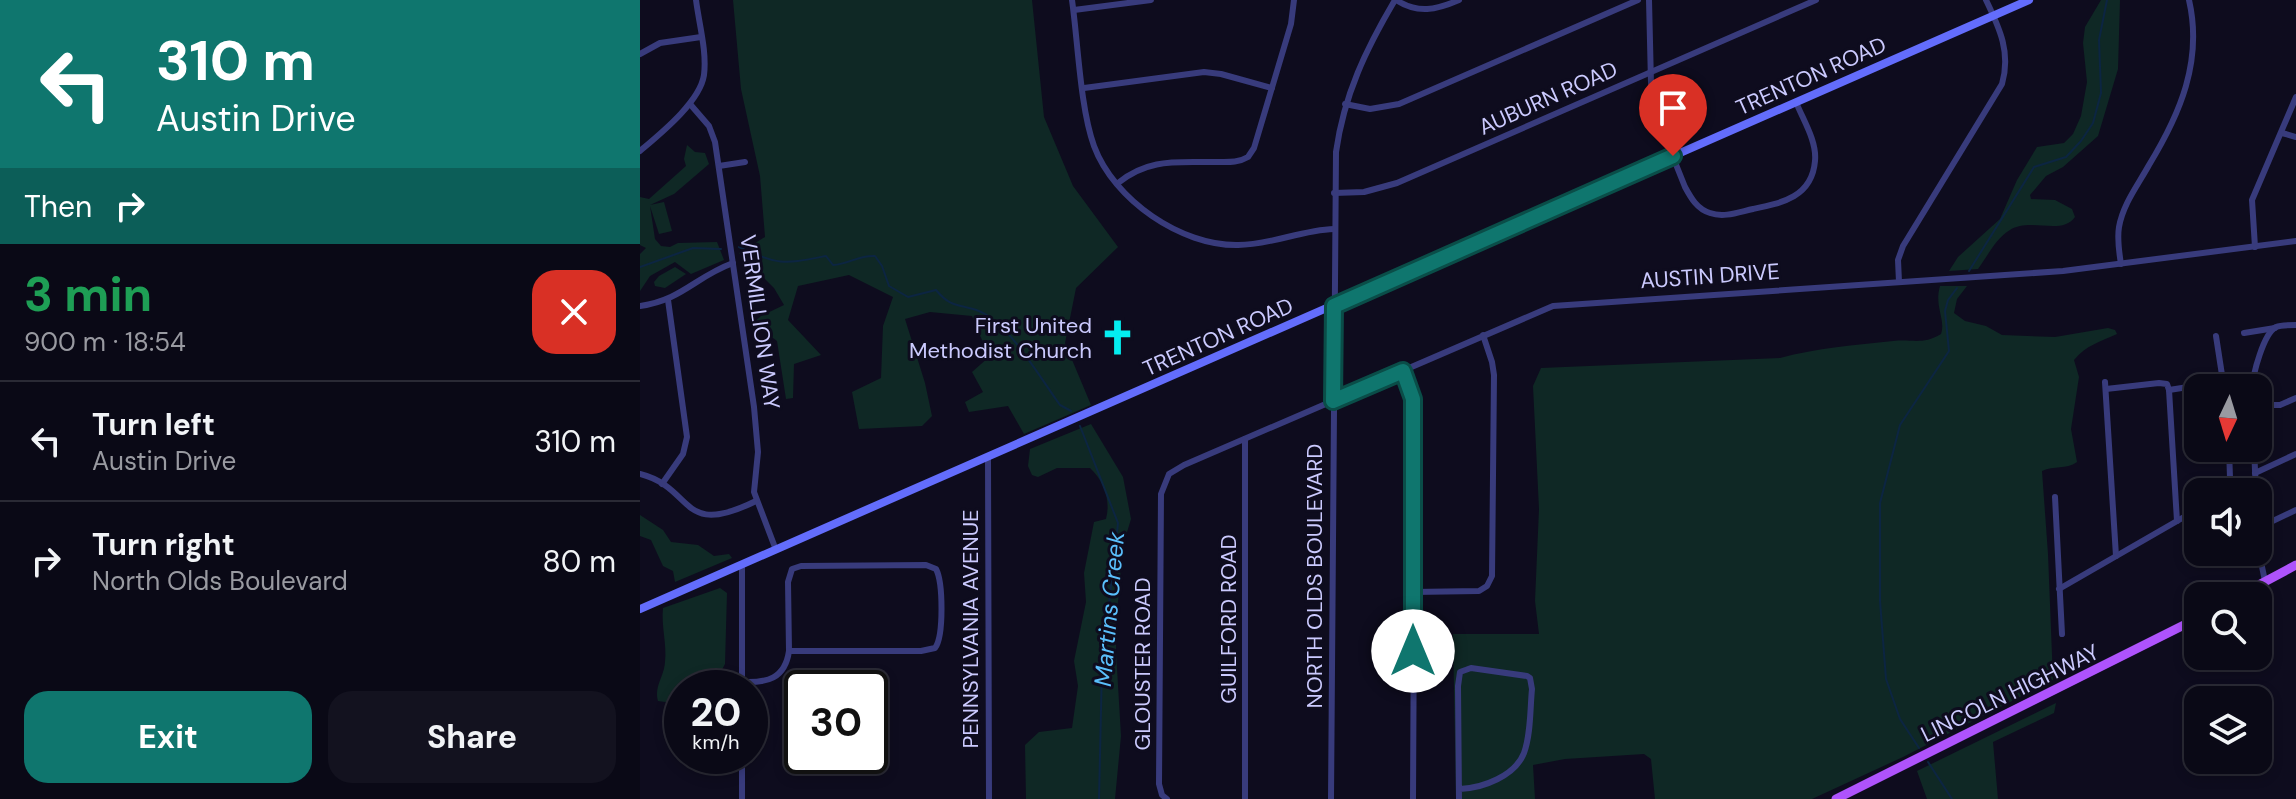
<!DOCTYPE html>
<meta charset="utf-8">
<style>
:root{--surface:#0a0916;--page:#13121f;--text:#f1f3f6;--muted:#999aa1;--line:#2a2a35;--accent:#0f766e}
body{margin:0;font-family:"DM Sans",sans-serif;background:var(--page);color:var(--text);height:100vh;display:flex;flex-direction:column;font-size:30px;white-space:nowrap}
*{box-sizing:border-box;margin:0}
p{font-size:26px;color:var(--muted)}
.icon{flex:none;width:44px;height:44px;fill:none;stroke:currentColor;stroke-width:2;stroke-linecap:round;stroke-linejoin:round}
.map{position:relative;flex:1;overflow:hidden}
.details{display:flex;flex-direction:column;background:var(--surface);width:640px}
.details>*{flex:none}
.guide{background:#0f766e;color:#fff;overflow:hidden}
.needle{width:52px;rotate:184deg}
.tools{position:absolute;left:1544px;top:374px;display:grid;gap:16px}
.tools a{display:grid;place-items:center;width:88px;height:88px;border-radius:16px;background:var(--surface);box-shadow:0 4px 12px #0003,0 0 0 2px var(--line);font-size:40px}
.speed{position:absolute;left:24px;top:670px;display:flex;gap:16px;font-size:40px;font-weight:700;text-align:center}
.speed>*{display:grid;place-content:center;width:104px;height:104px;border-radius:50%;background:var(--surface);box-shadow:0 4px 12px #0003,0 0 0 2px var(--line);line-height:1}
.speed small{font-size:20px;font-weight:400}
.speed .limit{border:4px solid #111;border-radius:12px;background:#fff;color:#111}
.pin{position:absolute;display:grid;place-items:center;width:68px;height:68px;color:#fff;margin:-82px -34px;border-radius:50% 50% 50% 0;rotate:-45deg;box-shadow:0 0 8px #0007}
.pin .icon{rotate:45deg}
.me{position:absolute;width:88px;margin:-44px;rotate:0deg;stroke-linejoin:round;filter:drop-shadow(0 0 6px #0008)}
.turn{display:flex;align-items:center;gap:28px;height:168px;padding:0 24px;font-size:36px}
.turn .icon{width:104px;height:104px;stroke-width:2.5}
.turn b{display:block;font-size:56px;line-height:68px}
.then{display:flex;align-items:center;height:76px;padding:0 24px;background:#0003;gap:16px;font-size:30px}
.round{display:grid;place-items:center;flex:none;width:84px;height:84px;border-radius:24px;background:var(--page)}
.overview{display:flex;align-items:center;justify-content:space-between;height:136px;padding:0 24px}
h1{font-size:48px;font-weight:700;line-height:60px;color:#1e9e55}
.cta{display:flex;gap:16px;margin-top:auto;padding:16px 24px}
.cta a{flex:1;height:92px;border-radius:24px;background:var(--accent);color:#fff;font-size:32px;font-weight:700;line-height:92px;text-align:center}
.cta a+a{background:var(--page);color:var(--text)}
ul{padding:0;list-style:none}
li{display:flex;align-items:center;gap:24px;height:120px;padding:0 24px;border-top:2px solid var(--line)}
li div{flex:1}
li b{display:block;font-size:30px}
li em{font-style:normal}
main{display:flex;flex:1;min-height:0}
.map>svg:first-child{display:block}
.green{fill:#0f2825}
.lines{fill:none;stroke-linecap:round;stroke-linejoin:round}
.stream{stroke:#0c2542;stroke-width:2}
.minor{stroke:#383b7c;stroke-width:6}
.secondary{stroke:#636dfc;stroke-width:8}
.primary{stroke:#ae53fc;stroke-width:9}
.route-casing{stroke:#0a4d48;stroke-width:20}
.route{stroke:#0f766e;stroke-width:14}
.labels{text-anchor:middle;dominant-baseline:central;stroke-width:6;stroke-linejoin:round;paint-order:stroke}
.street-label{font-size:22px;fill:#cbcafe;stroke:#0e0c1e}
.poi-label{font-size:22px;fill:#cbcafe;stroke:#0e0c1e;text-anchor:end}
.water-label{font-size:24px;font-style:italic;fill:#5abffc;stroke:#0e0c1e}
</style>
<main>
<section class="details">
<div class="guide">
<div class="turn"><svg class="icon" aria-label="left" viewBox="0 0 24 24"><path d="M17 20v-9H6M10 6l-5 5 5 5"/></svg><div><b>310 m</b>Austin Drive</div></div>
<div class="then">Then<svg class="icon" aria-label="right" viewBox="0 0 24 24"><path d="M7 20v-9h11M14 6l5 5-5 5"/></svg></div>
</div>
<div class="overview"><div><h1>3 min</h1><p>900 m · 18:54</p></div><a class="round" style="background:#d93025;color:#fff"><svg class="icon" aria-label="close" viewBox="0 0 24 24"><path d="M6 6l12 12M18 6L6 18"/></svg></a></div>
<ul>
<li><svg class="icon" aria-label="left" viewBox="0 0 24 24"><path d="M17 20v-9H6M10 6l-5 5 5 5"/></svg><div><b>Turn left</b><p>Austin Drive</p></div><em>310 m</em></li>
<li><svg class="icon" aria-label="right" viewBox="0 0 24 24"><path d="M7 20v-9h11M14 6l5 5-5 5"/></svg><div><b>Turn right</b><p>North Olds Boulevard</p></div><em>80 m</em></li>
</ul>
<div class="cta"><a>Exit</a><a>Share</a></div>
</section>
<div class="map">
<svg width="1656" height="799" viewBox="0 0 1656 799">
<rect width="100%" height="100%" fill="#0e0c1e"/>
<g class="green">
<path d="M93,0H392L404,117L433,186L478,247L436,288L425,343L451,405L384,434L368,406L329,412L325,402L343,392L332,372L349,357L332,316L290,312L265,319L285,383L292,416L282,426L219,429L212,392L241,378L243,326L253,297L209,275L158,286L148,320L181,355L154,364L153,398L146,399L137,341L113,323L121,316L144,305L134,288L99,253L125,237L120,176L101,89Z"/>
<path d="M1461,0H1480L1478,69L1458,136L1423,167L1406,176L1390,195L1391,199L1415,200L1432,209L1435,217C1422,236 1390,217 1370,230C1356,238 1347,257 1338,269L1309,271L1318,257L1360,219L1377,180L1397,147L1424,143L1433,134L1441,116L1447,82L1443,43L1445,27Z"/>
<path d="M47,145L55,152L65,153L69,164L34,194L10,205L24,202L32,231L19,234L10,206L15,239L21,246L30,247L38,243L77,242L84,260L51,274L35,262L10,276L0,291V254L6,248L0,245V197L9,199L46,166L44,159Z"/>
<path d="M35,267L46,274L25,288L15,286L14,282L19,276Z"/>
<path d="M1300,286H1327L1317,299L1314,313L1325,321L1346,326L1362,335L1415,337L1468,328L1475,330L1477,334C1460,342 1446,345 1434,360L1439,377L1431,429L1437,462C1426,470 1414,465 1402,471L1408,554L1413,680L1263,757L1172,799H1015L1011,759L1004,754L925,759L893,765L895,799H816L813,634H899L895,601L899,509L893,386L901,368L1140,358C1177,348 1215,345 1253,341C1273,339 1283,345 1301,334C1306,319 1294,307 1300,286Z"/>
<path d="M451,424L483,477L491,519L478,562L481,576L476,618V651L481,736L475,799H386L385,745L399,732L432,728L438,686L434,661L446,602L444,573L454,522L466,519C471,500 464,481 450,468H417L398,477L392,475L388,466L390,449Z"/>
<path d="M0,515L23,530L31,542L58,545L74,556L89,554L92,558L35,582L33,571L23,566L11,540L0,536Z"/>
<path d="M80,588L87,593L85,664L77,679L54,684L52,688H42V699L33,703L18,701C14,686 24,677 25,662C27,644 21,626 23,608Z"/>
<path d="M1416,703L1414,713L1353,742L1358,799H1287L1277,771Z"/>
</g>
<g class="lines">
<g class="stream">
<path d="M99,247C139,266 144,264 186,256L193,265C209,264 219,255 235,256L242,266L249,286L268,297L296,290C314,312 324,302 345,314C372,329 401,379 420,405L431,411"/>
<path d="M0,267L53,248L81,249"/>
<path d="M1329,271L1394,167L1426,157L1441,141L1453,123L1461,93L1459,40L1467,0"/>
<path d="M440,426L478,523L462,666L459,799"/>
<path d="M1279,748L1260,719L1246,679L1240,601V503L1260,425L1309,351L1305,311L1308,300L1317,288"/>
<path d="M1288,762L1312,799"/>
</g>
<g class="minor">
<path d="M432,0C438,42 440,107 454,146C474,200 541,246 598,245C631,245 661,230 694,229"/>
<path d="M756,0C778,14 796,10 819,0"/>
<path d="M1009,0L1011,83L1015,112L1045,187C1051,198 1057,209 1070,213C1084,218 1099,212 1113,209C1142,203 1172,197 1175,161C1177,141 1163,120 1156,102"/>
<path d="M434,10L511,0"/>
<path d="M0,54L20,43L61,37"/>
<path d="M444,88L564,72L581,74L632,88"/>
<path d="M50,104L69,126L75,142L114,407L118,452L114,492L136,550"/>
<path d="M705,104L730,109L759,104L998,0"/>
<path d="M1642,133L1656,137"/>
<path d="M0,151C20,134 60,102 64,75C67,51 59,24 56,0"/>
<path d="M79,166L105,162"/>
<path d="M478,183C510,157 539,163 577,162C588,162 598,163 608,157L614,148L651,24L654,0"/>
<path d="M694,193L724,192L757,183L1176,0"/>
<path d="M1615,247L1612,200L1656,97"/>
<path d="M1481,264C1479,252 1477,239 1479,227C1483,204 1498,185 1509,165C1540,114 1563,61 1549,0"/>
<path d="M1259,282L1258,260L1263,246L1362,84C1371,53 1360,29 1346,0"/>
<path d="M0,306C42,300 55,277 93,263"/>
<path d="M1604,333L1635,328"/>
<path d="M1576,336L1584,388"/>
<path d="M763,371L773,399L775,428L773,799"/>
<path d="M1465,382L1476,556"/>
<path d="M1613,388C1612,375 1624,333 1636,327C1641,325 1650,325 1656,325"/>
<path d="M1466,389L1519,383L1527,384L1529,390"/>
<path d="M1529,390L1537,521"/>
<path d="M1529,390L1612,377"/>
<path d="M1618,405H1640L1656,398"/>
<path d="M1614,448L1616,492"/>
<path d="M348,458L349,799"/>
<path d="M1615,473L1656,454"/>
<path d="M0,474C55,488 39,539 116,501"/>
<path d="M1588,482L1615,483"/>
<path d="M22,484L43,454L47,437L28,300"/>
<path d="M1581,492L1590,478L1589,448"/>
<path d="M1415,497L1422,634"/>
<path d="M1618,522L1621,562L1625,581"/>
<path d="M1618,528L1656,510"/>
<path d="M102,565V688"/>
<path d="M286,565L296,569C303,582 304,636 295,648L281,651H149L148,582L152,569L161,566Z"/>
<path d="M1419,589L1558,509"/>
<path d="M773,592L839,591L847,586L852,576L854,375L852,362L843,335"/>
<path d="M102,682C127,683 145,679 149,651"/>
<path d="M102,756V799"/>
<path d="M527,799L522,795L519,784L521,494L529,474L544,465L913,306L1423,271L1656,241"/>
<path d="M605,799V439"/>
<path d="M691,799L696,152C704,95 726,49 755,0"/>
<path d="M819,799L818,686L820,672L831,668L887,676L890,678L892,689C890,709 891,734 884,753C875,776 843,788 820,789"/>
</g>
<path class="secondary" d="M0,609L1389,0"/>
<g class="primary">
<path d="M1598,596L1656,565"/>
<path d="M1196,799L1558,618"/>
</g>
</g>
<g class="lines">
<defs>
<path id="route" d="M773,651V399L763,371L693,401L694,306L1033,156"/>
</defs>
<use href="#route" class="route-casing"/>
<use href="#route" class="route"/>
</g>
<defs>
<symbol id="church-bare" viewBox="-9 -9 18 18"><path d="M-1.2-6h2.4v3.5h3.3v2.4h-3.3V6h-2.4V-.1h-3.3v-2.4h3.3Z" fill="#04edf0" stroke="#0e0c1e" stroke-width="2.5" paint-order="stroke"/></symbol>
</defs>
<g fill-rule="evenodd">
<use href="#church-bare" x="452" y="312" width="51" height="51"/>
</g>
<g class="labels">
<g class="street-label">
<text transform="translate(1171 76) rotate(-24)">TRENTON ROAD</text>
<text transform="translate(908 98) rotate(-24)">AUBURN ROAD</text>
<text transform="translate(1070 276) rotate(-4)">AUSTIN DRIVE</text>
<text transform="translate(120 322) rotate(82)">VERMILLION WAY</text>
<text transform="translate(578 337) rotate(-24)">TRENTON ROAD</text>
<text transform="translate(674 576) rotate(-90)">NORTH OLDS BOULEVARD</text>
<text transform="translate(588 619) rotate(-90)">GUILFORD ROAD</text>
<text transform="translate(330 629) rotate(-90)">PENNSYLVANIA AVENUE</text>
<text transform="translate(502 664) rotate(-90)">GLOUSTER ROAD</text>
<text transform="translate(1370 693) rotate(-26)">LINCOLN HIGHWAY</text>
</g>
<g class="poi-label">
<text x="452" y="325">First United<tspan x="452" dy="25">Methodist Church</tspan></text>
</g>
<g class="water-label">
<text transform="translate(469 609) rotate(-85)">Martins Creek</text>
</g>
</g>
</svg>
<div class="tools">
<a><svg class="needle" viewBox="-14 -14 28 28"><path d="M0-13l5 13h-10z" fill="#e53935"/><path d="M0 13l5-13h-10z" fill="#999aa1"/></svg></a>
<a><svg class="icon" aria-label="sound" viewBox="0 0 24 24"><path d="M4 9h4l5-4v14l-5-4H4zM17 9q2 3 0 6"/></svg></a>
<a><svg class="icon" aria-label="search" viewBox="0 0 24 24"><circle cx="10" cy="10" r="6"/><path d="M15 15l6 6"/></svg></a>
<a><svg class="icon" aria-label="layers" viewBox="0 0 24 24"><path d="M12 4l9 5-9 5-9-5zM3 14l9 5 9-5"/></svg></a>
</div>
<div class="speed"><div>20<small>km/h</small></div><div class="limit">30</div></div>
<div class="pin" style="left:1033px;top:156px;background:#d93025"><svg class="icon" aria-label="arrive" viewBox="0 0 24 24"><path d="M6 21V4h12l-3 4 3 4H6"/></svg></div>
<svg class="me" style="left:773px;top:651px" viewBox="-20 -20 40 40"><circle r="19" fill="#fff"/><path d="M0-13L10 11 0 6-10 11z" fill="#0f766e"/></svg>
</div>
</main>
